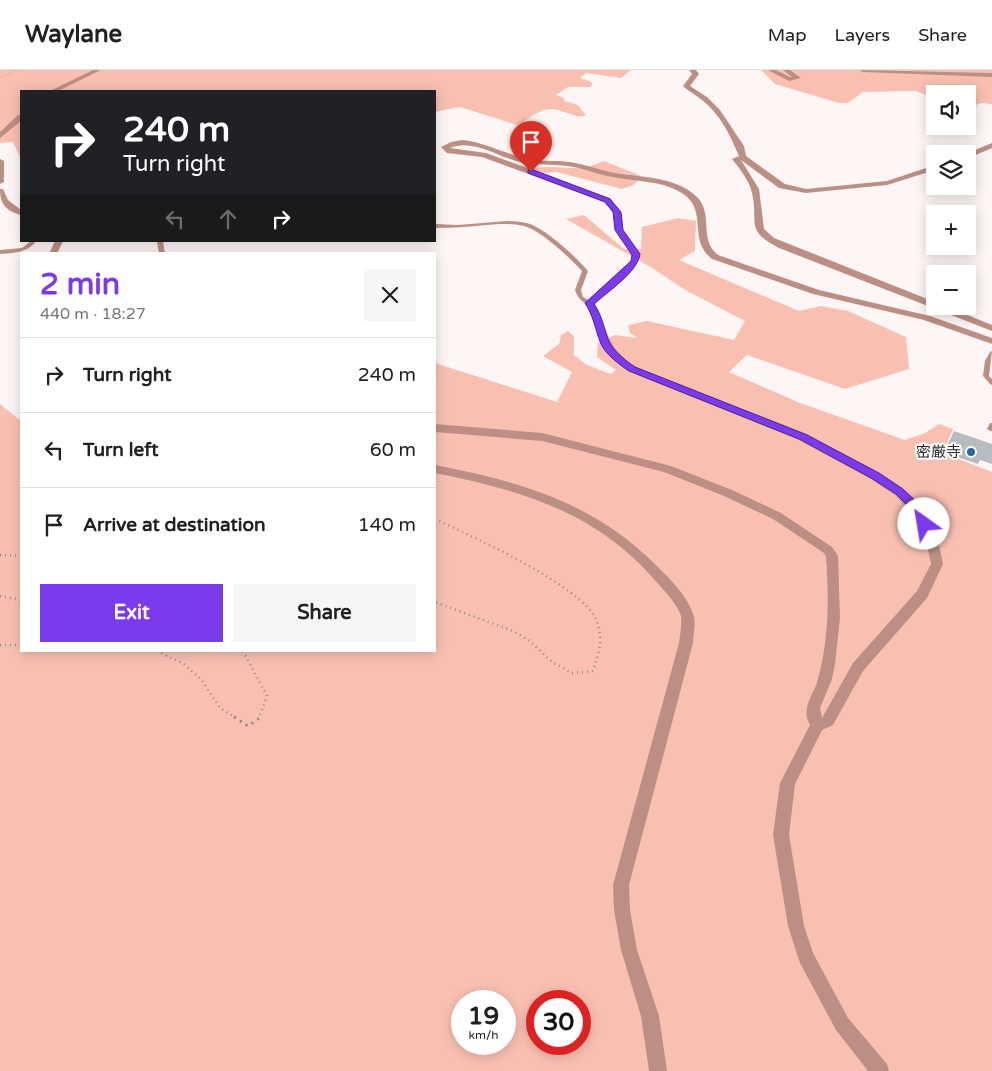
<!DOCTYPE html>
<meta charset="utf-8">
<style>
:root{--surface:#fff;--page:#f6f6f6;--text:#202124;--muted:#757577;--line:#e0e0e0;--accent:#7c3aed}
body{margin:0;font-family:"Varela Round","Noto Sans JP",sans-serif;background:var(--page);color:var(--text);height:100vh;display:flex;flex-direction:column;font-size:19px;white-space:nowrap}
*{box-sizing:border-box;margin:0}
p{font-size:16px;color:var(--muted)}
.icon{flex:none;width:28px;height:28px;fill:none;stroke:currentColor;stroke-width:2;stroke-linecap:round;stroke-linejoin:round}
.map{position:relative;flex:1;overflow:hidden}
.details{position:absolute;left:20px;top:182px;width:416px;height:400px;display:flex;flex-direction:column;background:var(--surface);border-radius:0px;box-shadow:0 2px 12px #0003}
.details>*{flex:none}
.guide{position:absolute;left:20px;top:20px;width:416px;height:152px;border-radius:0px;box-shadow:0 2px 12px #0003;background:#202124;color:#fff;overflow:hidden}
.buttons{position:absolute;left:926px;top:15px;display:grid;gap:10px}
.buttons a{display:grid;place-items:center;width:50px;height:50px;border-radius:0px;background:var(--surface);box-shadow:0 2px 12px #0003;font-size:25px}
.speed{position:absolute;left:451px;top:920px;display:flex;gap:10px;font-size:25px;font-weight:700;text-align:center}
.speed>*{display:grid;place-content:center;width:65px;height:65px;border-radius:50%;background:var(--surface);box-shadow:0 2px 12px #0003;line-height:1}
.speed small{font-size:12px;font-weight:400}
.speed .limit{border:8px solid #d22;background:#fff;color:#111}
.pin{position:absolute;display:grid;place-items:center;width:42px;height:42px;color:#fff;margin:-51px -21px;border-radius:50% 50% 50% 0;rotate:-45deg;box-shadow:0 0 5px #0007}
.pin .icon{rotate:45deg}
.me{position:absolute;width:55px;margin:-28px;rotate:328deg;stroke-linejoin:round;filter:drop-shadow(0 0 4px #0008)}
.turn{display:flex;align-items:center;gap:18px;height:105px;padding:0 20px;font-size:22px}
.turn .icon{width:65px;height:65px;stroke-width:2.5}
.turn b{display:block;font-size:35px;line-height:42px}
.lanes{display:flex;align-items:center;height:48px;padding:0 20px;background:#0003;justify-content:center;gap:25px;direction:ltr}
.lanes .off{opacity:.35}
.round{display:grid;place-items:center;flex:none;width:52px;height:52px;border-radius:0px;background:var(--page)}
.summary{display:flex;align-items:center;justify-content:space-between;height:85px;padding:0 20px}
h1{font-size:30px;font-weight:800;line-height:38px;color:var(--accent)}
.button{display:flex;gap:10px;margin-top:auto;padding:10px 20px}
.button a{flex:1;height:58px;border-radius:0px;background:var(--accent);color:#fff;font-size:20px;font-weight:800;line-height:58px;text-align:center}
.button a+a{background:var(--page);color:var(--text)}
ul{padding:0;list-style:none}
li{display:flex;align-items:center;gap:15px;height:75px;padding:0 20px;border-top:1px solid var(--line)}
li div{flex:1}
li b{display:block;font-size:19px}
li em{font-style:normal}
header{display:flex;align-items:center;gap:30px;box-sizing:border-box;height:70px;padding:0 25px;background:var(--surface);border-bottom:1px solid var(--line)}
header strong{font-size:24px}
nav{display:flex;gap:28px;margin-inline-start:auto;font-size:18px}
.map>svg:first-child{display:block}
.green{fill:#f9c0b2;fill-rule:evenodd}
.building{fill:#b8bcc0}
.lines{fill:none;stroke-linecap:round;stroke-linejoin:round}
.path-far2{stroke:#8f8b8a;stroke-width:1;stroke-dasharray:0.5 2.5;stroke-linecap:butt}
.path-far1{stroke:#8f8b8a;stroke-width:2.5;stroke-dasharray:1 4;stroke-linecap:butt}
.path{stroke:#8f8b8a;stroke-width:3;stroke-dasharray:2 5;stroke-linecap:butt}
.lane{fill:#bc8f84;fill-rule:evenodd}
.street{fill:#bc8f84;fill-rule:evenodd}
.route{fill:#7c3aed;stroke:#51269a}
.poi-dot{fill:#256da1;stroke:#fff;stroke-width:2}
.labels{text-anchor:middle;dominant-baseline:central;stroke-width:4;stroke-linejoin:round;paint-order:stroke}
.poi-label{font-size:15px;fill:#292726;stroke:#fff;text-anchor:end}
</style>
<header>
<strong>Waylane</strong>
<nav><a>Map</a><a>Layers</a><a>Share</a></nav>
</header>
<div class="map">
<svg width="992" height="1001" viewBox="0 0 992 1001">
<rect width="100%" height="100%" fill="#fdf6f5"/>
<g class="green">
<path d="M0,0H631L621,8L586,3L580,8L590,11L593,14L590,17H568L556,25L564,28V31L578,35L586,46C573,49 558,35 544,40C537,42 526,51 517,55L460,37L435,42V21H21V89L13,72L0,73Z"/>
<path d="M761,0H992V34L981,33L968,38V24H935V28L915,21L863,22L848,33H839L775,14Z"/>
<path d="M604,91L641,106L634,115L622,119L556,102L544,103L531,99C547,95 560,98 576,98C585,99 596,94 604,91Z"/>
<path d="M584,145L624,179H641L642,157L678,148L696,151L695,181L679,190L799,241L821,236L848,241L906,267L909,299L845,319L747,285L729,302L800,333L905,370L925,363L939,354L953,359L943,383L992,402V1001H0V334L21,351V581H435V293L557,332L572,302L543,286L559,274L561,265L568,261L574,266V285L587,295L611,304L616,300L597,287L598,273L615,265L637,268L630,263L628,255L647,251L734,270L745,251L687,221L652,198L566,149ZM462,931H505V974H462ZM538,931H580V974H538Z"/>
</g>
<path class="building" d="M954,361L992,374V394L980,390L978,394L957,387L958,382L946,378Z"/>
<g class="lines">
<path class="path-far2" d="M0,7L18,0"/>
<g class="path-far1">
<path d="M435,449C471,466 580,515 596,549C604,569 599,582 593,601L572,603L552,592L530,571L513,561L435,532"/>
<path d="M0,485L21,486"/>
<path d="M0,526L21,530"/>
<path d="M0,575H21"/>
<path d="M157,581L184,594L201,609L220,638L236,648"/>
<path d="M243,581L267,626L259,648"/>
</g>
<path class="path" d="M234,647L248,656L261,647"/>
<g class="lane">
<path d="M507,151C514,151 523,152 530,154C548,161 575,186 588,201L581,220L583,227L592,232V234C583,235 578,228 575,220L582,201C570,188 542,161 524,156C512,153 498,154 486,155C469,157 452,158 435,158V154L458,155Z"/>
<path d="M31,171H36C28,183 13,183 0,184V180L22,178Z"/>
<path d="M157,171H163L165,184H159Z"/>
<path d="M992,281L989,306L992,309V315L990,314L983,306L985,291L990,282Z"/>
<path d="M990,353H992V361H990L987,359Z"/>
</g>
<g class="street">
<path d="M93,0H101L58,21H50Z"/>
<path d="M689,0H696L699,4L690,16L707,27L720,40L744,76L746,86L785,114L806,119L887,111L935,95V100L887,115L806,123L779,118L741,90L759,119L764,159L774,168L935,232V236H945L992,255V261L779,178C744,160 759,153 752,123C749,110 740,99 732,89L739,86C730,65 721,45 702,30C696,25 688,21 683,16L692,4Z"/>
<path d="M768,0H776L790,7H792L783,0H790L801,8L789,11Z"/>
<path d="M860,0L992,3V7L863,2Z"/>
<path d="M18,45H21V51L0,68V62Z"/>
<path d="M462,70C484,72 503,83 524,88C539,92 554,90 570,92C583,94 597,99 610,102C638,108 675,105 697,127C714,144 698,169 718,185L819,220L930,246L992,268V274L924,250L813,224L712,189C688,170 707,144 686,126C666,110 636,112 613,107C598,105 584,98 568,96C551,94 533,96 516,91C495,85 472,69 450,78L486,83L610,128L621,142L623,160L640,184C638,202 609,221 595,234C611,264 603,274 636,297L807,364L879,403L903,419L920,435L938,470L943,494L927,528L863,601L833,655L822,660L795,714L789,765L804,856L813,883L848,948L887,994L889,1001H868L836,960L800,893L788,856L773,765L780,713L810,655C800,638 814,625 818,609C829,569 829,527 826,487L824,483L773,449L724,426L664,402L542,371L435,362V354L542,363L671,396L732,420L781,443L832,477L838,486L840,548L835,594L832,609L820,638L822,648L853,593L917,521L931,494L926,470L911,441L895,425L871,409L799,370L628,301C594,277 602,265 585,233L631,191L632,184L615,160L613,142L604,132L482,87L447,83L441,77L451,72Z"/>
<path d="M992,73V78L971,87H968V84H965Z"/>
<path d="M0,89L4,91V112L0,114Z"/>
<path d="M0,119H3L8,130L21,140V145C6,141 0,134 0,119Z"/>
<path d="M55,171H63L57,184H49Z"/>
<path d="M435,395C521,412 591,431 656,495C669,508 689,527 694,547C696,555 693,564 693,573L629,815L630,840L637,880L659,946L667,1001H649L641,946L621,880L614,840L613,815L679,573C680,564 682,555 681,546C677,533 663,520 654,509C594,441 520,420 435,403Z"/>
</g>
</g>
<path class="route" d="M531,99L610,129L621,142L623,160L640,184C638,202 607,222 594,234C604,248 604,264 611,275C617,284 626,291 635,297L807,365L879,403L903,419L920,435L929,454L928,457H920L912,440L896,424L871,408L799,369L629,301C619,294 606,285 601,274C595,260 594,246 585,233L631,191L632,185L615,160L613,142L605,132L528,103V100Z"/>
<circle class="poi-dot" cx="971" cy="382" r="5"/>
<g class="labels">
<g class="poi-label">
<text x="961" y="382">密厳寺</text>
</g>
</g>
</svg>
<div class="buttons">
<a><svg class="icon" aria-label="sound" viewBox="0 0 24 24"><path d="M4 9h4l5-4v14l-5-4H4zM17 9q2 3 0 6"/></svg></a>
<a><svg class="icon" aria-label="layers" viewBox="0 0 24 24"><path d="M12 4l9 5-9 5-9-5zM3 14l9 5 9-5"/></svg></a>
<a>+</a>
<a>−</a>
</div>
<div class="speed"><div>19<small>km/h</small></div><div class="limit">30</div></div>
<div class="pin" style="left:531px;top:102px;background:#d93025"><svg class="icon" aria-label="arrive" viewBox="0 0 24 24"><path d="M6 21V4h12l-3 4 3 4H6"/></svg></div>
<svg class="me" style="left:924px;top:454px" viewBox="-20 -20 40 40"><circle r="19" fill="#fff"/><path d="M0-13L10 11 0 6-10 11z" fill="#7c3aed"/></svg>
<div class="guide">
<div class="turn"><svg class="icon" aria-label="right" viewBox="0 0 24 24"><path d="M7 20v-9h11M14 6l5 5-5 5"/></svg><div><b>240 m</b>Turn right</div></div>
<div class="lanes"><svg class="icon off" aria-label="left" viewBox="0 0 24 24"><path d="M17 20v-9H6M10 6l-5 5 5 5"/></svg><svg class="icon off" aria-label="ahead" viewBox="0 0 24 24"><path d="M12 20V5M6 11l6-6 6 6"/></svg><svg class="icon" aria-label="right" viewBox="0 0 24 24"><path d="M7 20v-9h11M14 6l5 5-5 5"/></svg></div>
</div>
<section class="details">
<div class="summary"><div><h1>2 min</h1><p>440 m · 18:27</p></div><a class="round"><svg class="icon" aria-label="close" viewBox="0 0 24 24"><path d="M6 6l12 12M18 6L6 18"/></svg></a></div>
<ul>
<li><svg class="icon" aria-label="right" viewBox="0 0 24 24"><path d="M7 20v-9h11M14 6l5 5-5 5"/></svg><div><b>Turn right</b></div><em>240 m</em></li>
<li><svg class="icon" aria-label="left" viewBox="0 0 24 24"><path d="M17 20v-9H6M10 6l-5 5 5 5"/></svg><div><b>Turn left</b></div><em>60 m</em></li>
<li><svg class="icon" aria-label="arrive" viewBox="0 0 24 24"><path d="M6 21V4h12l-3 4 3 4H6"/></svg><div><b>Arrive at destination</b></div><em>140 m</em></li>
</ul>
<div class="button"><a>Exit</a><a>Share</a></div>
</section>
</div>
